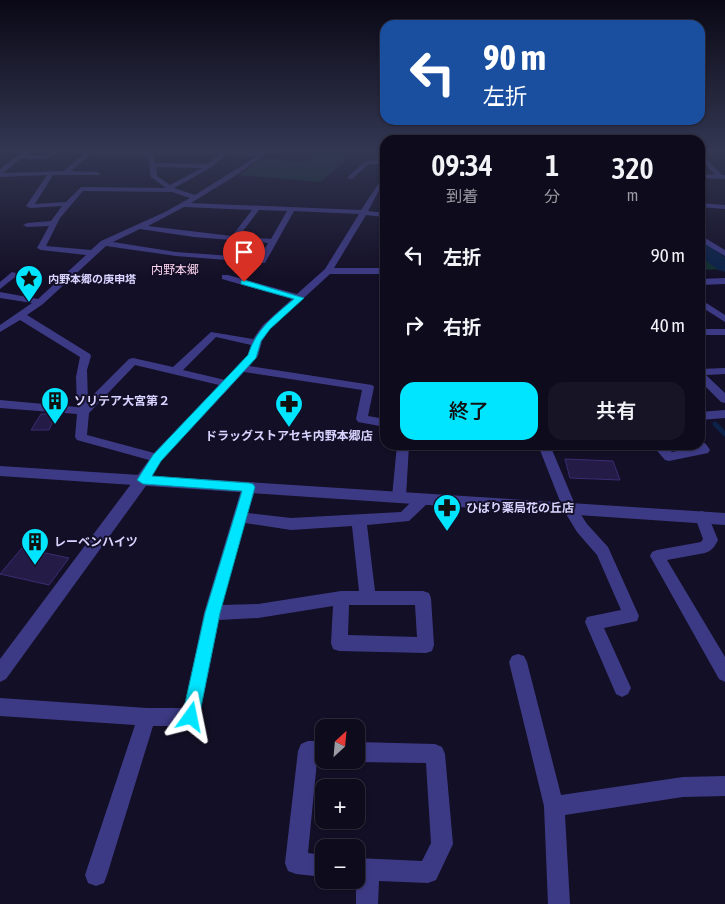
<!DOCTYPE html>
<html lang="ja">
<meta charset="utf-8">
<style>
:root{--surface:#0e0b1c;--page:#171425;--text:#f1f3f6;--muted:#9b9ba3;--line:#2e2b3b;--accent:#00e5ff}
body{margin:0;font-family:"Asap Condensed","Noto Sans JP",sans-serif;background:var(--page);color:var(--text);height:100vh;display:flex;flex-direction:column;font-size:19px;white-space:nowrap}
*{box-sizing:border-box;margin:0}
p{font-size:16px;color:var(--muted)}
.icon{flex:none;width:28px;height:28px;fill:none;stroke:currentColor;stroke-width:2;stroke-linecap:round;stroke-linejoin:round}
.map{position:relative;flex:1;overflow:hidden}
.drawer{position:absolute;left:380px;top:135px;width:325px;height:315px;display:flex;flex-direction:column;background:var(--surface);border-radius:15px;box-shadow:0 1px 4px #0004,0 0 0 1px var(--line)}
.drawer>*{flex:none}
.hud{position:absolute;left:380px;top:20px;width:325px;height:105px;border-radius:15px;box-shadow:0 1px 4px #0004,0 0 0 1px var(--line);background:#1a4fa0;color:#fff;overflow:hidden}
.needle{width:32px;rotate:26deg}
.tools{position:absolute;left:315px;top:719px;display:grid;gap:10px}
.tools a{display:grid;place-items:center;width:50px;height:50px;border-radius:10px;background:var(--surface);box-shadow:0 1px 4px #0004,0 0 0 1px var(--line);font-size:25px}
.pin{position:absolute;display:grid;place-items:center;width:42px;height:42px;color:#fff;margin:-51px -21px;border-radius:50% 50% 50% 0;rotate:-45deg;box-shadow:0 0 5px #0007}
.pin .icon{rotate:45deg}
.me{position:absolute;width:55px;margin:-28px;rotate:12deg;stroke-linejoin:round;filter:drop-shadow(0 0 4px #0008)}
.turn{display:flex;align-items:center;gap:18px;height:105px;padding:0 20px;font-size:22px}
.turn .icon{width:65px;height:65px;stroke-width:2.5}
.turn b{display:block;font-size:35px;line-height:42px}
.eta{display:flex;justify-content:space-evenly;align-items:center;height:85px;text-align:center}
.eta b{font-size:30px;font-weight:600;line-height:35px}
.primary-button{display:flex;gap:10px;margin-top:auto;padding:10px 20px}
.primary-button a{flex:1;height:58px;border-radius:15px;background:var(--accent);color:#111;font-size:20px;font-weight:600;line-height:58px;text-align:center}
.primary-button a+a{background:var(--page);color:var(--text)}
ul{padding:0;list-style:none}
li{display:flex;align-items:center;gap:15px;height:70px;padding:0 20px}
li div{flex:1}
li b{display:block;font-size:19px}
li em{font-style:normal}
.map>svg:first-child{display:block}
.green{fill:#12302f}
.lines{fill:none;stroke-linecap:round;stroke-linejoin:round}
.stream{stroke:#0c2248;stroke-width:5}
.river{fill:#0c2248;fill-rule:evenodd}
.building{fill:#241b47;stroke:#3b2d73}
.minor{fill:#3d3a85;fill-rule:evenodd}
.tertiary{fill:#3d3a85;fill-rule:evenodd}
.route{fill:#00e5ff;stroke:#0095a6}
.labels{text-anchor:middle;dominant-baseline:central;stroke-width:4;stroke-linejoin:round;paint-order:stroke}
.far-poi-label{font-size:11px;font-weight:bold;fill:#d9d4ff;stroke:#130f26;text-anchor:start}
.far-quarter-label{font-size:12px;fill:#ffd6f0;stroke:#130f26}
.poi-label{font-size:12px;font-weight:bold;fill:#d9d4ff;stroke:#130f26;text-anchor:start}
</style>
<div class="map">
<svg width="725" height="904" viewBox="0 0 725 904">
<rect width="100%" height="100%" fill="#130f26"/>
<g class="green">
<path d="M282,151H385V157L350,156L321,182L240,175L262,157L302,162L312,155Z"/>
<path d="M700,249L725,268V269L700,270Z"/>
</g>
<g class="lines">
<path class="stream" d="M715,424L725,434"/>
<path class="river" d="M700,242L706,243L725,257V272L718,270L700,256Z"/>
</g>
<g class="building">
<path d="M41,414H56L49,430H31Z"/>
<path d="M565,459L613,461L620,480L570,478Z"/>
<path d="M22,548L69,558L49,585L0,574Z"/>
</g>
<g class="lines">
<g class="minor">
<path d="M23,151H30L26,155C32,155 39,157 45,155C51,154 52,151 58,151C49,162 35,159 22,158L3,173L64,171L87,151H270L235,176L191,203L361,210L379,183H383L368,211L385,213V217L366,215L334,268H385V274H330L270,329L262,341L258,356L249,366L372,385L374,387L368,416L385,419V427L358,422L356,419L362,390L244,372L161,461L148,483L6,679L0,682V659L149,460L77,440L75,437L77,414L0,408V400L77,407L76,377L80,357L20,320L0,332V325L32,303L0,298V292L38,299L86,255L41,250L37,248L49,226L27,227L23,225L27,223L51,221L62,206L30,208L26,206L47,175L0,177V169ZM154,154L219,155L208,164L155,163ZM89,155L148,156L151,177L166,188L81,187L66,202L35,204L53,175H99L100,174L97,172L71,171ZM226,155L257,156L195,195L174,188L212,167ZM156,167L202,168L170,185L157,176ZM83,191L172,192L190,198L165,212L101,241L91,250L46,246L60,218ZM184,207L252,210L232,236L148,226ZM259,210L287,211L271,239L239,236ZM294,211L359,214L325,269L297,294L228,275H222V279L292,299L263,325L253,339L211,332L173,367L133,358L129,359L88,400L87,370L91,356L90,354L27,315L43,304L106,246L176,256L265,263ZM140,229L194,237L268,243L259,258L176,252L113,242ZM216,337L251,345L248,355L225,380L183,370ZM135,365L219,385L154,453L87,435L89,413Z"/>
<path d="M700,152L722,175H725V179L700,178V174L715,175L700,158Z"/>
<path d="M385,160V164H369L352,179L347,178L365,161Z"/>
<path d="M700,203L725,205V209L700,207Z"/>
<path d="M700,235L725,250V256L700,241Z"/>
<path d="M12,272L19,274L0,289V282Z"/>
<path d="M725,278V284L700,285V279Z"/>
<path d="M700,299L725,315V322L700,306Z"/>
<rect x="700" y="329" width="25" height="6"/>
<path d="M725,368V374L706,375L725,393V403L721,402L700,381V369Z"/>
<path d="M725,410V418L700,420V412Z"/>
<path d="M700,441C705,442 707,445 710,450L708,453L669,461L665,460L652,445H665L672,452L695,447L694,445H700Z"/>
<path d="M397,445H409L406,497L404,501L399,502L394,501L392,497Z"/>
<path d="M538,445H550L576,507L587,524L608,547L639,616L637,621L604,628L631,688L628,694L622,697L616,694L585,622L587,617L621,610L597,555L577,532L563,509Z"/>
<path d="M249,482L254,483L256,487L248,513L291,518L401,512L418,495L423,494L428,495L430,499L428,503L409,521L367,525L375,591H423L429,593L431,598L434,645L432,651L426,653L339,651L333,649L331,643L333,606L258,618L219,620L198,724L191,726H153L107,875L104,883L96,886L88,883L85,875L135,725L0,716V698L147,708H184L204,613L242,487L244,483ZM245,523L291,530L352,526L359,591H341L258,604L222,605ZM349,605H415L417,637L348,635Z"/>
<path d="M702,511L707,513L718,540C715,546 712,551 705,553L667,560L725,657V682L719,679L650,556L652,552L657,550L701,542L703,539L695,517L697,513Z"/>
<path d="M518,654L524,656L527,662L561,795L683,777L725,776V796L683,797L565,815L570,904H548L544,806L509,662L512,656Z"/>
<path d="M308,741H324V760H325L317,761L308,853L324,855V877L296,874L288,871L285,863L298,751L301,744Z"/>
<path d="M356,742L435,744L442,747L445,754L453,844L436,880L428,883L379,881L378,904H356V858L422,861L431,843L426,763L356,762L352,760H356Z"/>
</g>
<path class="tertiary" d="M0,466L725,513V525L0,476Z"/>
</g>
<linearGradient id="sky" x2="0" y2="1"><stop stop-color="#0a0815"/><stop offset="0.54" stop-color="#333752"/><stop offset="1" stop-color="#333752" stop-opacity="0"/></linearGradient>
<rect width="725" height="278" fill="url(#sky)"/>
<path class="route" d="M244,280L304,298L270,329L261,341L256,358L161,461L152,476L249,483L253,484L255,487L220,613L199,717L197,723L191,725L185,723L182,717L205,613L242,491L143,484L137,480L153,455L248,355C256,329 274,316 294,299L241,284V281Z"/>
<defs>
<symbol id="sight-pin" viewBox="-11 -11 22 30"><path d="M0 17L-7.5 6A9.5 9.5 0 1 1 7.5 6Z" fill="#00e5ff" stroke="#130f26"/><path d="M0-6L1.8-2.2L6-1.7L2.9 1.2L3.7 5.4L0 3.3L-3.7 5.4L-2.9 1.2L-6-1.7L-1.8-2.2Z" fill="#111"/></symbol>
<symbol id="building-pin" viewBox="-11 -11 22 30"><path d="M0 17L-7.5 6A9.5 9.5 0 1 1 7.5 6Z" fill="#00e5ff" stroke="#130f26"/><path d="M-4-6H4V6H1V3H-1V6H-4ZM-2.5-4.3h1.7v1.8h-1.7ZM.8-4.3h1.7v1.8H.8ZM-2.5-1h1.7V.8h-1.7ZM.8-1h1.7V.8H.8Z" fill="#111"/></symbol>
<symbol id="pharmacy-pin" viewBox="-11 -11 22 30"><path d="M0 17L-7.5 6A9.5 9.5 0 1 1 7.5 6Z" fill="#00e5ff" stroke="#130f26"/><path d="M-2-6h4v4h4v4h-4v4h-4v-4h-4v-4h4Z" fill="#111"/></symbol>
</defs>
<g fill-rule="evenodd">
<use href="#sight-pin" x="13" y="263" width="32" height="43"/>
<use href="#building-pin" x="39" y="385" width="32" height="43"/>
<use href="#pharmacy-pin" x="273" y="388" width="32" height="43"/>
<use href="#pharmacy-pin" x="431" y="492" width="32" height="43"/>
<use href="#building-pin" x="19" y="526" width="32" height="43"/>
</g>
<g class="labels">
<g class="far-poi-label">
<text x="48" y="279">内野本郷の庚申塔</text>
</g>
<g class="far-quarter-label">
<text x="175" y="270">内野本郷</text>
</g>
<g class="poi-label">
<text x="74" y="401">ソリテア大宮第２</text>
<text x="289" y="436" text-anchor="middle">ドラッグストアセキ内野本郷店</text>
<text x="466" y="508">ひばり薬局花の丘店</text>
<text x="54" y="542">レーベンハイツ</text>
</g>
</g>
</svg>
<div class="tools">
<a><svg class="needle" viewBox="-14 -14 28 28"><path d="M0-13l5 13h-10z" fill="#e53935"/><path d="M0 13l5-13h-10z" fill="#9b9ba3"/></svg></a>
<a>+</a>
<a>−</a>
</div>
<div class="pin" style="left:244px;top:282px;background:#d93025"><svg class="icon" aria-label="arrive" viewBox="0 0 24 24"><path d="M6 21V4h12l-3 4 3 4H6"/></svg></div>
<svg class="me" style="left:191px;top:717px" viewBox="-20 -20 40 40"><path d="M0-17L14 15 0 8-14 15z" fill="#00e5ff" stroke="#fff" stroke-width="4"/></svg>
<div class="hud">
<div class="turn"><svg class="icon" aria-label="left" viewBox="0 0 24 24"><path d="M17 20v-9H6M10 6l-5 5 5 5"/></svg><div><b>90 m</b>左折</div></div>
</div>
<section class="drawer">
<div class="eta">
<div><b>09:34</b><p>到着</p></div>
<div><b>1</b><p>分</p></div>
<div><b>320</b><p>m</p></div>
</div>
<ul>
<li><svg class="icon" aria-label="left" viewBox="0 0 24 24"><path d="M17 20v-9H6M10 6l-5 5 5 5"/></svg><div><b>左折</b></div><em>90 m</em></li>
<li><svg class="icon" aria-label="right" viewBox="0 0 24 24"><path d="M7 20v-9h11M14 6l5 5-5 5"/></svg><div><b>右折</b></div><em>40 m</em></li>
</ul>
<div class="primary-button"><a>終了</a><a>共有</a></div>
</section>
</div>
